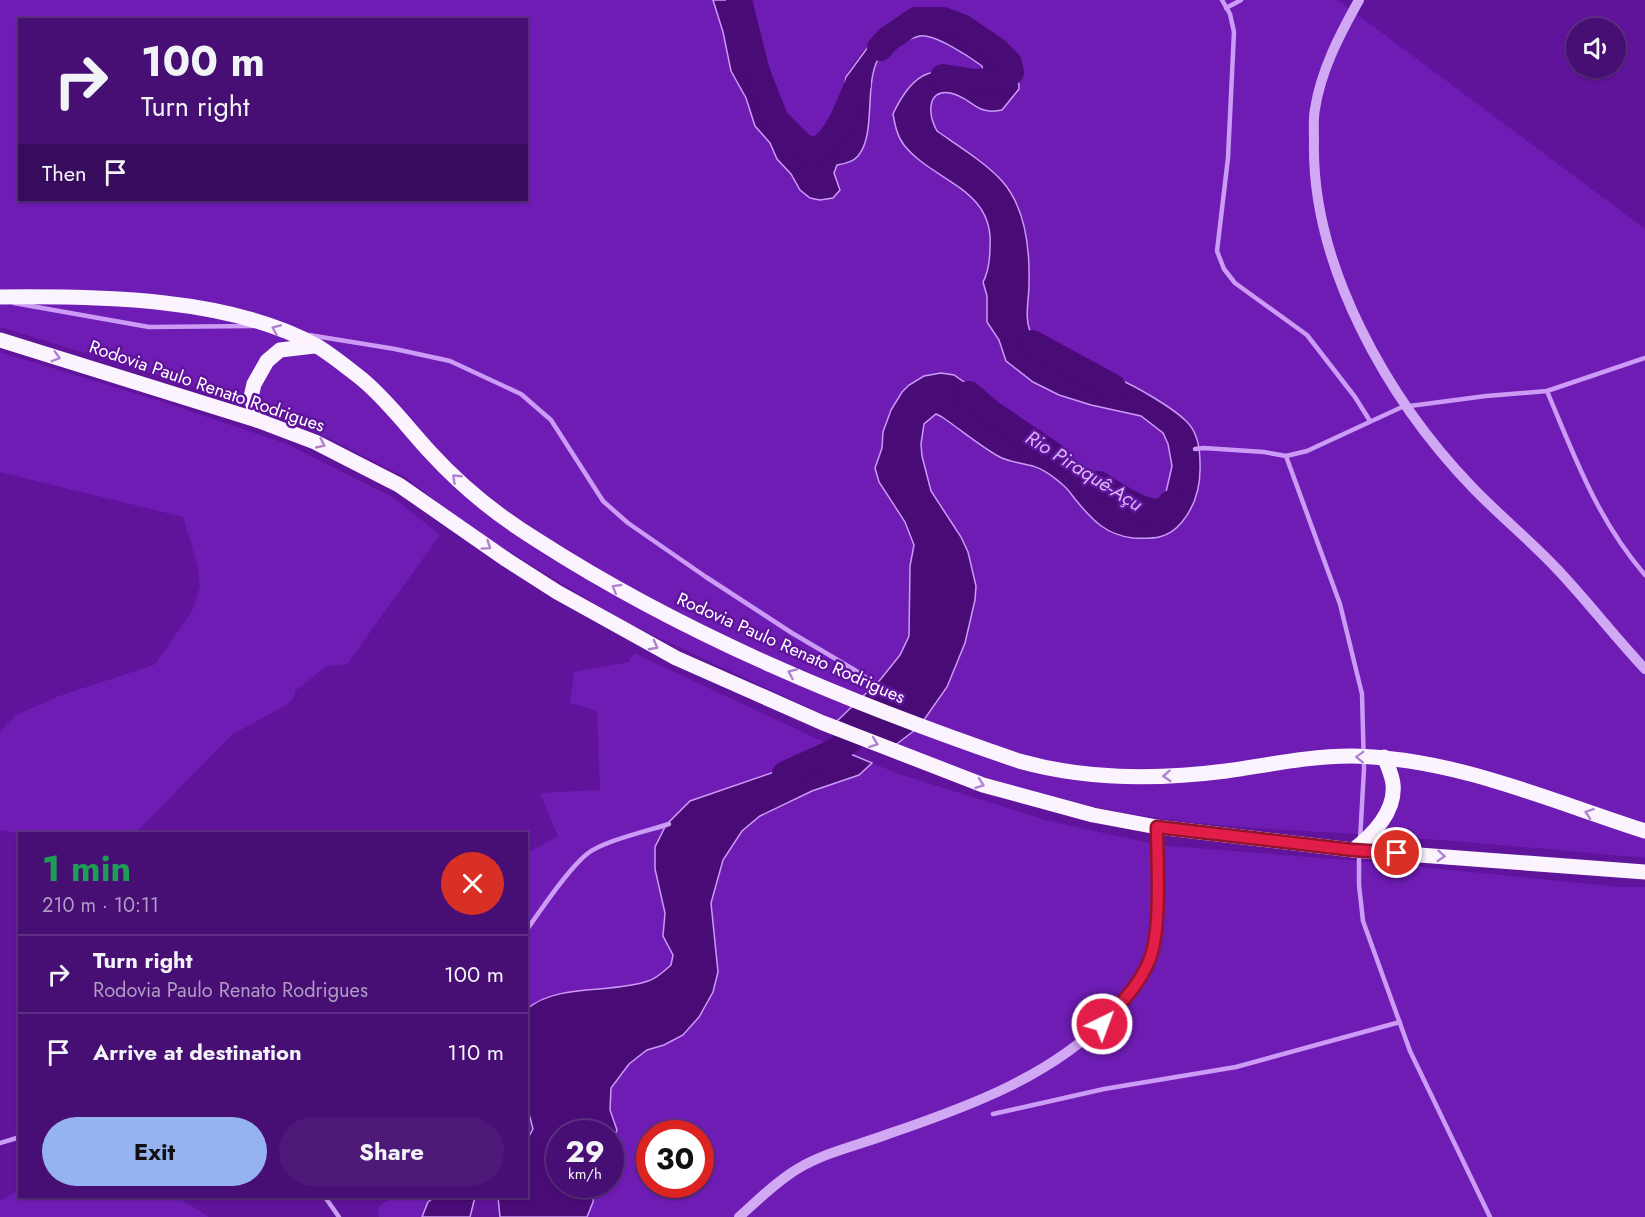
<!DOCTYPE html>
<meta charset="utf-8">
<style>
:root{--surface:#470f74;--page:#4e1879;--text:#f1f3f6;--muted:#b09cc5;--line:#5f2f86;--accent:#95b2f1}
body{margin:0;font-family:Jost,sans-serif;background:var(--page);color:var(--text);height:100vh;display:flex;flex-direction:column;font-size:22px;white-space:nowrap}
*{box-sizing:border-box;margin:0}
p{font-size:20px;color:var(--muted)}
.icon{flex:none;width:33px;height:33px;fill:none;stroke:currentColor;stroke-width:2;stroke-linecap:round;stroke-linejoin:round}
.map{position:relative;flex:1;overflow:hidden}
.side{position:absolute;left:18px;top:832px;width:510px;height:366px;display:flex;flex-direction:column;background:var(--surface);border-radius:0px;box-shadow:0 2px 4px #0004,0 0 0 2px var(--line)}
.side>*{flex:none}
.hud{position:absolute;left:18px;top:18px;width:510px;height:183px;border-radius:0px;box-shadow:0 2px 4px #0004,0 0 0 2px var(--line);background:#470f74;color:var(--text);overflow:hidden}
.tools{position:absolute;left:1566px;top:18px;display:grid;gap:12px}
.tools a{display:grid;place-items:center;width:60px;height:60px;border-radius:50%;background:var(--surface);box-shadow:0 2px 4px #0004,0 0 0 2px var(--line);font-size:30px}
.speed{position:absolute;left:546px;top:1120px;display:flex;gap:12px;font-size:30px;font-weight:700;text-align:center}
.speed>*{display:grid;place-content:center;width:78px;height:78px;border-radius:50%;background:var(--surface);box-shadow:0 2px 4px #0004,0 0 0 2px var(--line);line-height:1}
.speed small{font-size:15px;font-weight:400}
.speed .limit{border:9px solid #d22;background:#fff;color:#111}
.pin{position:absolute;display:grid;place-items:center;width:51px;height:51px;color:#fff;margin:-26px;border:3px solid #fff;border-radius:50%;box-shadow:0 2px 6px #0007}
.me{position:absolute;width:66px;margin:-33px;rotate:42deg;stroke-linejoin:round;filter:drop-shadow(0 0 4px #0008)}
.turn{display:flex;align-items:center;gap:21px;height:126px;padding:0 24px;font-size:27px}
.turn .icon{width:78px;height:78px;stroke-width:2.5}
.turn b{display:block;font-size:42px;line-height:51px}
.then{display:flex;align-items:center;height:57px;padding:0 24px;background:#0003;gap:12px;font-size:22px}
.round{display:grid;place-items:center;flex:none;width:63px;height:63px;border-radius:32px;background:var(--page)}
.headline{display:flex;align-items:center;justify-content:space-between;height:102px;padding:0 24px}
h1{font-size:36px;font-weight:700;line-height:45px;color:#1e9e55}
.button{display:flex;gap:12px;margin-top:auto;padding:12px 24px}
.button a{flex:1;height:69px;border-radius:36px;background:var(--accent);color:#111;font-size:24px;font-weight:700;line-height:69px;text-align:center}
.button a+a{background:var(--page);color:var(--text)}
ul{padding:0;list-style:none}
li{display:flex;align-items:center;gap:18px;height:78px;padding:0 24px;border-top:2px solid var(--line)}
li div{flex:1}
li b{display:block;font-size:22px}
li em{font-style:normal}
.map>svg:first-child{display:block}
.green{fill:#6f1cb5;fill-rule:evenodd}
.water{fill:#490c77;stroke:#cb9bf6;stroke-width:1.5}
.lines{fill:none;stroke-linecap:round;stroke-linejoin:round}
.stream{stroke:#cb9bf6;stroke-width:4.5}
.river{stroke:#490c77;stroke-width:26}
.minor{stroke:#d1a8f3;stroke-width:10}
.major{stroke:#fbf4ff;stroke-width:15}
.oneway{stroke:#ad84cd}
.route-casing{stroke:#92132f;stroke-width:15}
.route{stroke:#e11d48;stroke-width:10}
.labels{text-anchor:middle;dominant-baseline:central;stroke-width:5;stroke-linejoin:round;paint-order:stroke}
.street-label{font-size:18px;fill:#fff;stroke:#5f149b}
.water-label{font-size:20px;font-style:italic;fill:#dab5fa;stroke:#5f149b}
</style>
<div class="map">
<svg width="1645" height="1217" viewBox="0 0 1645 1217">
<rect width="100%" height="100%" fill="#5f149b"/>
<g class="green">
<path d="M0,0H713L723,32L731,71L746,98L755,125L770,143L777,159L791,174L800,190L833,198L840,190L834,173L837,165C844,164 853,162 858,156C883,125 851,49 907,40C911,39 915,37 920,36C935,34 970,57 982,66L984,81L980,84L946,68C940,73 933,71 927,74C914,80 905,93 898,103C902,115 912,153 919,159C924,164 932,168 938,172C965,191 993,210 990,247C990,260 989,271 983,282L987,296V322L999,340L1006,361L1033,382L1059,395L1091,405L1141,416L1163,433L1168,444L1172,466L1164,501C1153,507 1145,511 1132,505L1057,449L1008,430L1000,423L981,394L924,376C903,389 887,409 883,434C883,439 883,443 882,448C880,461 873,469 880,483C889,504 907,520 913,543C915,551 910,561 910,570C909,591 915,618 908,638C896,673 862,696 837,721L625,622L465,525L407,478L296,422L170,379L0,327ZM20,20H526V200H20Z"/>
<path d="M748,0H1338L1645,229V858C1559,850 1473,842 1387,836C1298,830 1208,828 1120,812C1042,797 968,773 894,746L919,726L947,687L965,643L975,600L976,586L968,552L961,537L931,491L922,456L921,443L924,424L936,414L942,417L999,457L1013,463L1030,465L1056,479L1066,487L1076,500L1112,534L1148,539L1201,478C1200,464 1201,446 1194,433C1185,414 1133,384 1113,377C1104,374 1095,374 1086,372C1069,368 1048,354 1036,341C1019,323 1031,288 1030,266C1029,245 1025,218 1015,200C1000,172 962,149 937,131C930,118 925,92 947,92C958,92 969,104 978,109L1018,73C989,51 959,27 922,26C907,25 890,32 876,36C867,46 849,65 846,78C841,99 852,125 837,143L807,145L798,144L786,137L765,94Z"/>
<path d="M0,352L163,402L287,444L394,498L440,535L347,664L327,666L295,691V695L288,704L233,734L134,834H22L0,830V731L16,715L59,696L154,665L192,612L200,587L198,567L183,517L0,472Z"/>
<path d="M634,653L841,750L820,759L690,801L655,847V869L665,913L663,936L673,955L671,965L650,981L608,989L550,995L527,1009V853L558,836L540,793L600,790L597,711L570,703L574,672L629,662Z"/>
<path d="M872,763L899,774L1049,821L1158,845L1372,862L1619,887H1645V1217H587L593,1202L595,1185H610L611,1142L617,1130L610,1110V1088L629,1064L647,1050L664,1045L718,972L711,903L723,860L742,831L759,816L812,791L859,775ZM650,1134H700V1185H650Z"/>
<path d="M19,1190L20,1197H177L209,1217H0V1201Z"/>
<path d="M391,1197H435L428,1202L422,1217H379L378,1208Z"/>
</g>
<g class="water">
<path d="M713,0H748L765,94L786,137L798,144L807,145L837,143L844,129L843,95L846,77L876,36L890,30L920,25L963,35L1018,73L1019,89L1002,110C975,116 972,97 950,93C925,89 929,117 937,131C957,145 986,163 1002,181C1026,208 1030,249 1029,284C1029,302 1023,321 1033,337C1040,350 1071,368 1085,372C1094,374 1103,375 1112,377C1130,382 1173,408 1186,421C1197,431 1200,449 1200,463C1201,485 1196,505 1182,522C1168,539 1154,539 1133,538C1106,535 1092,520 1075,499C1071,494 1068,489 1063,485C1054,477 1041,467 1028,465C1018,462 1008,462 998,456C979,445 961,430 942,417L936,414L924,424L921,444L922,456L931,491L961,537L968,552L976,586L975,600L965,643L947,687L919,727L894,746L837,721L880,680L900,655L909,636L910,566L914,545L905,522L879,482L875,468L882,448L883,432L891,410L902,392L909,385L924,376L941,373L954,375L981,394L1000,422L1008,430L1057,449L1132,505L1139,508H1151L1164,501L1172,466L1168,444L1163,433L1141,416L1091,405L1059,395L1033,382L1006,361L999,340L987,322V296L983,282C989,271 990,259 990,246C994,188 932,181 904,145C897,136 895,125 893,114C900,99 911,80 927,74C934,71 940,73 946,68L980,84L984,81L982,66C970,57 935,34 920,36C915,37 911,39 906,40C851,49 883,126 858,156C853,162 844,164 837,165L834,173L840,190L833,198L820,200L810,198L800,190L791,174L777,159L770,143L755,126L746,98L731,71L723,32Z"/>
<path d="M841,750L872,763L859,775L812,791L760,816L742,831L723,860L711,903L718,972L713,992L699,1017L683,1035L664,1045L647,1050L629,1064L611,1088L610,1110L617,1130L611,1142L610,1134H560V1185H595L593,1202L587,1217H500L498,1197H526L527,1140L533,1129L527,1106V1009C557,983 611,994 648,981C656,979 664,971 671,965L673,955L663,936L665,913L655,869V847L666,825L690,801L780,770L820,759Z"/>
<path d="M435,1197H475L470,1217H422L428,1202Z"/>
</g>
<g class="lines">
<g class="stream">
<path d="M1222,0L1230,14L1234,32L1228,158L1217,251L1224,269L1235,283L1307,335L1355,397L1370,421"/>
<path d="M1226,8L1241,0"/>
<path d="M14,303L149,327L253,326"/>
<path d="M309,335L395,349L450,361L521,394L551,420L603,501L628,523L706,577L792,633L858,672L881,688"/>
<path d="M1547,391C1575,458 1597,519 1645,575"/>
<path d="M1195,449L1204,448L1264,452L1286,456L1307,451L1402,407L1486,396L1547,391L1645,358"/>
<path d="M1286,456L1340,604L1362,694L1364,769L1360,840"/>
<path d="M1359,854V885L1363,921L1410,1051L1490,1217"/>
<path d="M526,931C540,911 568,869 587,854C603,841 648,831 669,824"/>
<path d="M993,1114L1104,1089L1236,1067L1400,1022"/>
<path d="M0,1143L20,1137"/>
<path d="M325,1197L339,1217"/>
</g>
<g class="river">
<path d="M739,0L757,72L776,120L801,145L813,151C837,144 848,105 858,84"/>
<path d="M880,48L888,39L916,20H943L962,27L996,50L1009,63L1011,72L1002,80L975,82L943,77"/>
<path d="M1032,343L1113,387"/>
<path d="M969,394L991,413L1056,457"/>
<path d="M1099,484C1115,494 1159,527 1171,503"/>
<path d="M785,774L836,751L874,720"/>
</g>
<g class="minor">
<path d="M1359,0C1340,34 1321,70 1315,109C1313,119 1314,131 1314,141C1311,265 1388,400 1473,488C1500,516 1531,541 1558,570C1588,602 1615,637 1645,669"/>
<path d="M739,1217C758,1200 777,1181 799,1168C826,1152 859,1145 888,1134C968,1107 1056,1075 1114,1011C1127,995 1143,979 1150,959C1162,925 1157,864 1157,827"/>
</g>
<g class="major">
<path d="M0,297C98,296 230,297 317,346C332,355 349,369 363,380C388,401 408,428 430,452C461,486 498,516 537,540C686,636 852,704 1019,761C1086,780 1156,780 1226,771C1268,765 1309,756 1352,756C1455,758 1548,800 1645,831"/>
<path d="M0,340L257,420L315,442L399,485L507,560L557,592L676,658L823,723L983,785L1093,815L1157,827L1353,850L1645,872"/>
<path d="M257,420L251,397L254,384L267,361L280,350L314,346"/>
<path d="M1353,850C1373,835 1396,811 1393,784C1392,775 1388,766 1384,757"/>
</g>
</g>
<defs><path id="oneway-chevron" d="M-2-3.5L2.5 0L-2 3.5" fill="none" stroke-width="1.6" stroke-linecap="round" stroke-linejoin="round" transform="scale(1.5)"/></defs>
<g class="oneway">
<use href="#oneway-chevron" transform="translate(276 329) rotate(-157)"/>
<use href="#oneway-chevron" transform="translate(56 357) rotate(16)"/>
<use href="#oneway-chevron" transform="translate(321 444) rotate(25)"/>
<use href="#oneway-chevron" transform="translate(456 478) rotate(-137)"/>
<use href="#oneway-chevron" transform="translate(487 546) rotate(35)"/>
<use href="#oneway-chevron" transform="translate(616 588) rotate(-149)"/>
<use href="#oneway-chevron" transform="translate(654 646) rotate(28)"/>
<use href="#oneway-chevron" transform="translate(792 673) rotate(-156)"/>
<use href="#oneway-chevron" transform="translate(874 743) rotate(21)"/>
<use href="#oneway-chevron" transform="translate(1360 757) rotate(-178)"/>
<use href="#oneway-chevron" transform="translate(1167 776) rotate(176)"/>
<use href="#oneway-chevron" transform="translate(980 784) rotate(20)"/>
<use href="#oneway-chevron" transform="translate(1589 813) rotate(-161)"/>
<use href="#oneway-chevron" transform="translate(1441 856) rotate(5)"/>
</g>
<g class="lines">
<defs>
<path id="route" d="M1102,1024C1119,1005 1139,986 1149,961C1162,931 1157,862 1157,827L1353,850L1397,853"/>
</defs>
<use href="#route" class="route-casing"/>
<use href="#route" class="route"/>
</g>
<g class="labels">
<g class="street-label">
<text transform="translate(207 386) rotate(19)">Rodovia Paulo Renato Rodrigues</text>
<text transform="translate(791 648) rotate(24)">Rodovia Paulo Renato Rodrigues</text>
</g>
<g class="water-label">
<text transform="translate(1084 471) rotate(32)">Rio Piraquê-Açu</text>
</g>
</g>
</svg>
<div class="tools">
<a><svg class="icon" aria-label="sound" viewBox="0 0 24 24"><path d="M4 9h4l5-4v14l-5-4H4zM17 9q2 3 0 6"/></svg></a>
</div>
<div class="speed"><div>29<small>km/h</small></div><div class="limit">30</div></div>
<div class="pin" style="left:1397px;top:853px;background:#d93025"><svg class="icon" aria-label="arrive" viewBox="0 0 24 24"><path d="M6 21V4h12l-3 4 3 4H6"/></svg></div>
<svg class="me" style="left:1102px;top:1024px" viewBox="-20 -20 40 40"><circle r="17" fill="#e11d48" stroke="#fff" stroke-width="3"/><path d="M0-11L8 9 0 5-8 9z" fill="#fff"/></svg>
<div class="hud">
<div class="turn"><svg class="icon" aria-label="right" viewBox="0 0 24 24"><path d="M7 20v-9h11M14 6l5 5-5 5"/></svg><div><b>100 m</b>Turn right</div></div>
<div class="then">Then<svg class="icon" aria-label="arrive" viewBox="0 0 24 24"><path d="M6 21V4h12l-3 4 3 4H6"/></svg></div>
</div>
<section class="side">
<div class="headline"><div><h1>1 min</h1><p>210 m · 10:11</p></div><a class="round" style="background:#d93025;color:#fff"><svg class="icon" aria-label="close" viewBox="0 0 24 24"><path d="M6 6l12 12M18 6L6 18"/></svg></a></div>
<ul>
<li><svg class="icon" aria-label="right" viewBox="0 0 24 24"><path d="M7 20v-9h11M14 6l5 5-5 5"/></svg><div><b>Turn right</b><p>Rodovia Paulo Renato Rodrigues</p></div><em>100 m</em></li>
<li><svg class="icon" aria-label="arrive" viewBox="0 0 24 24"><path d="M6 21V4h12l-3 4 3 4H6"/></svg><div><b>Arrive at destination</b></div><em>110 m</em></li>
</ul>
<div class="button"><a>Exit</a><a>Share</a></div>
</section>
</div>
